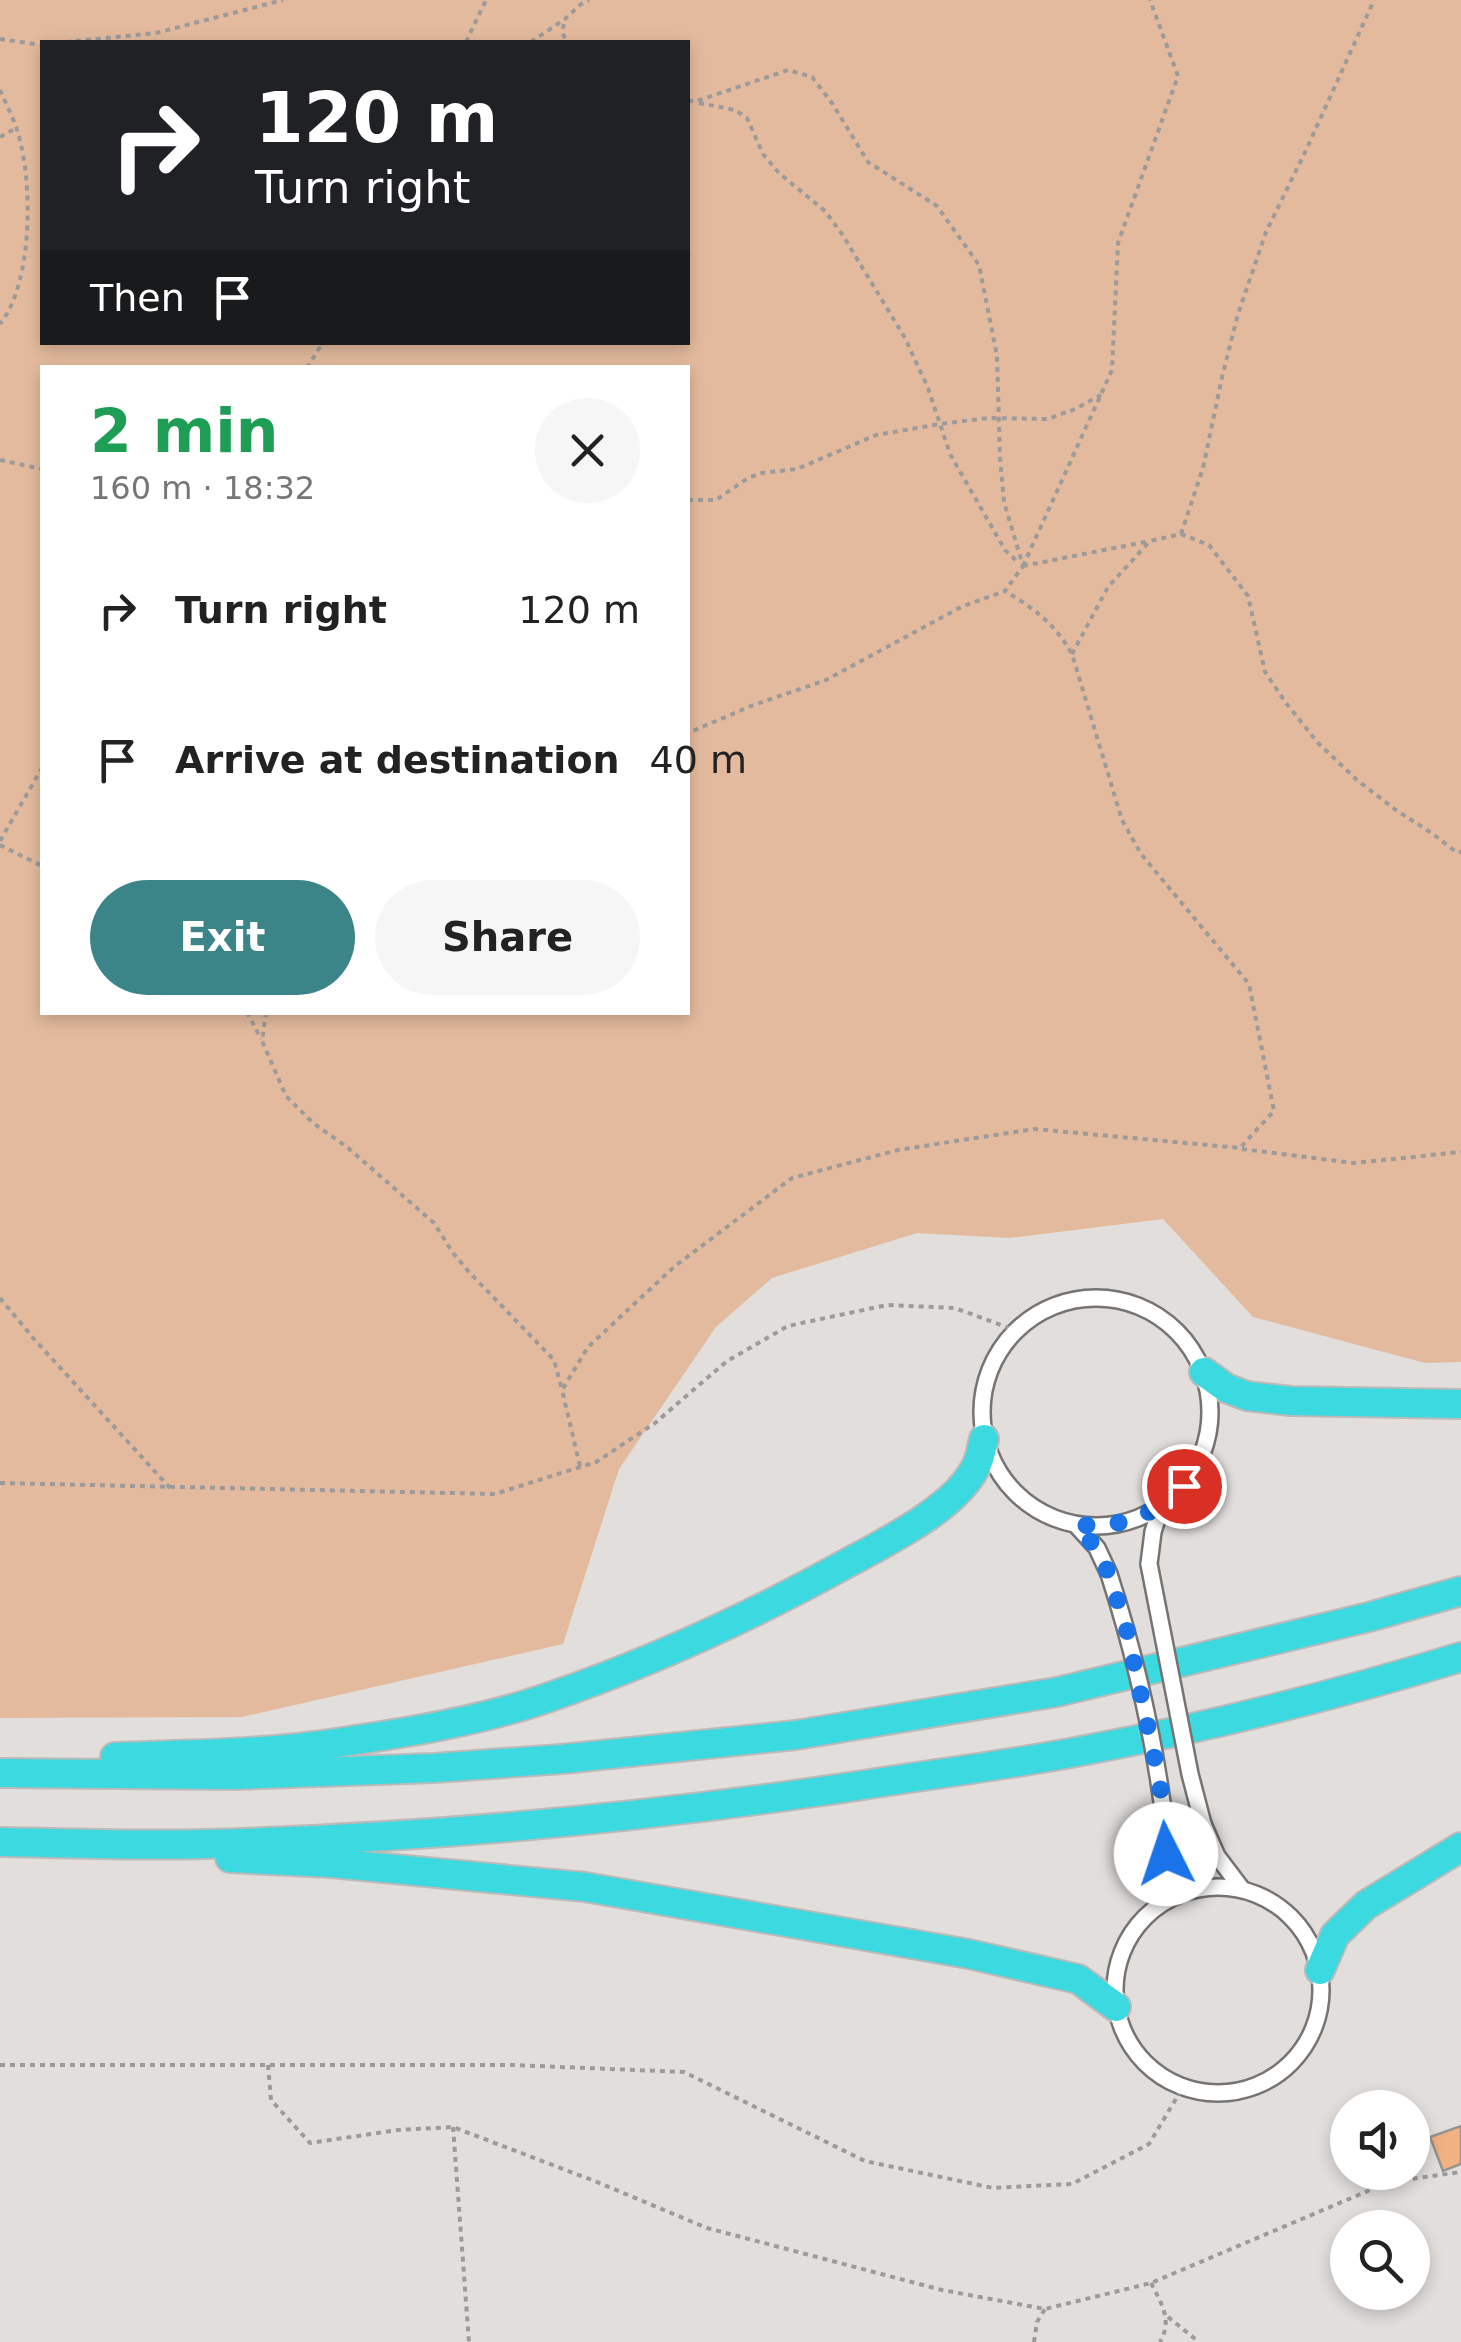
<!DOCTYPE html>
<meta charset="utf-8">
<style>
:root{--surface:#fff;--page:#f6f6f6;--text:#222;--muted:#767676;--accent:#3b8487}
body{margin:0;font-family:"DejaVu Sans",sans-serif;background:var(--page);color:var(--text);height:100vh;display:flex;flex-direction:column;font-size:38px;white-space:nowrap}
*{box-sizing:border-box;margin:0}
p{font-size:32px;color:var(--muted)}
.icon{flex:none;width:55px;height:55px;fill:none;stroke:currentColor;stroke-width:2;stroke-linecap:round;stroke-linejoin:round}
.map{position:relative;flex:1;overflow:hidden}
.details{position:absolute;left:40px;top:365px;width:650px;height:650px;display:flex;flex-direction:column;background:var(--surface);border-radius:0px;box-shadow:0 5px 15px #0003}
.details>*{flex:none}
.hud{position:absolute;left:40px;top:40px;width:650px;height:305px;border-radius:0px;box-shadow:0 5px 15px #0003;background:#202124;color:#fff;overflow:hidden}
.controls{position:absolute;left:1330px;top:2090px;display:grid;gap:20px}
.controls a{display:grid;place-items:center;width:100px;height:100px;border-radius:50%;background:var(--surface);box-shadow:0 5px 15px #0003;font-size:50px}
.pin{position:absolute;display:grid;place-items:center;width:85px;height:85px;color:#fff;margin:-42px;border:5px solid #fff;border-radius:50%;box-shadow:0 2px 10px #0007}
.me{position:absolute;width:110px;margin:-55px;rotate:356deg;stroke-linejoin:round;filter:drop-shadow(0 0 8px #0008)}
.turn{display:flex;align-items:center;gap:35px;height:210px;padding:0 50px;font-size:45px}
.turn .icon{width:130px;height:130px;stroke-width:2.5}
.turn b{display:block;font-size:70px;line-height:85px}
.then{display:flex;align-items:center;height:95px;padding:0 50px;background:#0003;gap:20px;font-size:38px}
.round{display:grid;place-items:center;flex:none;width:105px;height:105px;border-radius:52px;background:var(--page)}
.head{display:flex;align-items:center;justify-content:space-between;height:170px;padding:0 50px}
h1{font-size:60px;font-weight:700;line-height:75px;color:#1e9e55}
.button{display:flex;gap:20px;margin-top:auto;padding:20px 50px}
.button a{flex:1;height:115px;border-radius:60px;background:var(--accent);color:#fff;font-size:40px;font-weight:700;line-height:115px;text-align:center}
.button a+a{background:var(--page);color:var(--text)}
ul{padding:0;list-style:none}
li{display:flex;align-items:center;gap:30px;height:150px;padding:0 50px}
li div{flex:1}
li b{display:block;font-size:38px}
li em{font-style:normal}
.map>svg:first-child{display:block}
.green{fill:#e3ba9d;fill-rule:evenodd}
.building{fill:#f2b180;stroke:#959391;stroke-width:2.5}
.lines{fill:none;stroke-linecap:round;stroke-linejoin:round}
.street-casing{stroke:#767472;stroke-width:20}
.highway-casing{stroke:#bababa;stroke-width:32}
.path{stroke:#9d9b9a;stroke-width:4;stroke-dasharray:5 5;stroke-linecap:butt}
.street{stroke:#fff;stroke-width:15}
.highway{stroke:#3adae0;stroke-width:28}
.street-bridge-casing{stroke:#767472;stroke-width:20;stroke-linecap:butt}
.street-bridge{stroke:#fff;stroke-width:15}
.route{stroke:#1a73e8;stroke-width:18;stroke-dasharray:0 32.4}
</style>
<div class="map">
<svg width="1461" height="2342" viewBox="0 0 1461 2342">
<rect width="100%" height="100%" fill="#e1dedc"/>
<path class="green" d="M0,0H1461V1362L1425,1363L1253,1317L1163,1219L1009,1238L917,1233L772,1278L716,1327L619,1469L563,1644L242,1717L0,1718ZM42,42H688V342H42ZM42,368H688V1012H42Z"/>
<path class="building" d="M1461,2126V2164L1443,2171L1430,2137Z"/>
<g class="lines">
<defs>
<g id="street">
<circle cx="1096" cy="1412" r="114"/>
<path d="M1076,1525L1097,1548L1109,1574"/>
<path d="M1149,1564L1153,1532L1161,1506"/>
<path d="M1203,1824L1217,1856L1242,1889"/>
<circle cx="1218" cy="1990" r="103"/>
<path d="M1158,1906L1166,1875V1833"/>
</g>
<g id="highway">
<path d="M1204,1372L1226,1388L1247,1396L1291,1401L1461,1404"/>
<path d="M115,1757C191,1754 268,1754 343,1742C410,1732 479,1721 544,1699C647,1664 746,1619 842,1566C884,1543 960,1507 978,1462C981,1455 982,1446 984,1439"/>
<path d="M0,1773L236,1775L434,1768L562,1759L796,1735L1057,1692L1369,1617L1461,1591"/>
<path d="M0,1842C68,1843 136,1846 204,1844C440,1838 676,1815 909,1778C966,1770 1024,1762 1081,1751C1209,1727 1336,1695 1461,1657"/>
<path d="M230,1858L331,1863L585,1887L969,1954L1078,1979L1116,2007"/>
<path d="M1320,1970L1335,1935L1366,1905L1461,1847"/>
</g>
</defs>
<use href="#street" class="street-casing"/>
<use href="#highway" class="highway-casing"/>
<g class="path">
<path d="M564,24L562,32L567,42"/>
<path d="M0,39L42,45"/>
<path d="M66,42L156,33L283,0"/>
<path d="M466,42L486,0"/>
<path d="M531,42L565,19L581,4L589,0"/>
<path d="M0,90C6,104 14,119 18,133C33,182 33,283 0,324"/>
<path d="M688,101H697L788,70L812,77L832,103L868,162L937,206L979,265L997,356L1000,458L1004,502L1023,566L1005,591L961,607L826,680L751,706L688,733"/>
<path d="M699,103L735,110L747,118L763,154L779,173L825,211L842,234L905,338L928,388L950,454L1005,550L1019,563"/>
<path d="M0,137L16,128"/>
<path d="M307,368L323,342"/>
<path d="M0,460L42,469"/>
<path d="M688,500H716L748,478L762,473L797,469L876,435L940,424L988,418L1048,419L1075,409L1101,395"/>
<path d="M1181,534L1203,468L1222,377L1238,314L1266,232L1307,148L1374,0"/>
<path d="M1023,566L1112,370L1118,243L1178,76L1150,0"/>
<path d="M1023,566L1150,541"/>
<path d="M1072,654L1108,587L1150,541L1181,534L1209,545L1248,596L1265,672L1286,703L1318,743L1357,780L1396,810L1433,834L1456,852H1461"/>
<path d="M0,841L42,768"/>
<path d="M0,845L42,866"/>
<path d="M247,1012L261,1039"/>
<path d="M266,1012L262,1041L286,1096L313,1123L347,1147L434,1223L453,1253L469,1272L554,1360L562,1390"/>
<path d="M1242,1149L1354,1163L1461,1152"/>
<path d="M0,1298L34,1339L170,1488"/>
<path d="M580,1466L562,1390L588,1347L675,1266L792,1178L898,1150L1034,1129L1240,1148L1274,1111L1249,984L1141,854L1122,820L1072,654C1054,623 1035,609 1005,591"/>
<path d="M0,1483L495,1494L596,1462L655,1423L727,1361L788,1326L887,1305L955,1308L1014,1330"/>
<path d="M0,2065H513L684,2072L865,2161L993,2188L1072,2184L1149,2144L1183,2087"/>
<path d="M268,2065L271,2100L310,2143L398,2130L453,2127L597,2182L707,2228L942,2290L1045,2309L1151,2283L1389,2182L1461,2172"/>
<path d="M453,2127L469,2342"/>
<path d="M1151,2283C1161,2303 1173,2320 1160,2342"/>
<path d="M1168,2317L1199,2342"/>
<path d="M1034,2342L1037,2322L1045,2309"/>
</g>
<use href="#street" class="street"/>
<use href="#highway" class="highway"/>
<defs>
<g id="street-bridge">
<path d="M1149,1564L1190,1774L1203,1824"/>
<path d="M1109,1574C1136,1658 1156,1746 1166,1833"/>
</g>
</defs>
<use href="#street-bridge" class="street-bridge-casing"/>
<use href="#street-bridge" class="street-bridge"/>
</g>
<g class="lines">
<path class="route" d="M1166,1854L1160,1784L1126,1626L1109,1574L1096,1548L1076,1525C1124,1527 1148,1518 1184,1486"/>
</g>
</svg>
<div class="controls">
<a><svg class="icon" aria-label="sound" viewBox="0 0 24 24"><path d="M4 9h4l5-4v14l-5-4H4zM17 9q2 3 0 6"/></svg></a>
<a><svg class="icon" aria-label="search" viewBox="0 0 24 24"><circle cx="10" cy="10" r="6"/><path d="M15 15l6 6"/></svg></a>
</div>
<div class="pin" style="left:1184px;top:1486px;background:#d93025"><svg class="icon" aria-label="arrive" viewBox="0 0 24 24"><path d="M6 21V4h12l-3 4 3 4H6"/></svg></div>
<svg class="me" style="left:1166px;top:1854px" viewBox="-20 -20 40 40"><circle r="19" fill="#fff"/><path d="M0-13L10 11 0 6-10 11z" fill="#1a73e8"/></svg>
<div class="hud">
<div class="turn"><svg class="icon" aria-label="right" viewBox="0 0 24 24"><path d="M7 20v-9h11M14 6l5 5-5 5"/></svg><div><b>120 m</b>Turn right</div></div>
<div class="then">Then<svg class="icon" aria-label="arrive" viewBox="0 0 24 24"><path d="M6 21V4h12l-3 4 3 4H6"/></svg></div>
</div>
<section class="details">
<div class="head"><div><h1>2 min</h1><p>160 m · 18:32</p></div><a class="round"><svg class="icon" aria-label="close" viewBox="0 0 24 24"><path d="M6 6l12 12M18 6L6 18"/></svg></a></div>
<ul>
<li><svg class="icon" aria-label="right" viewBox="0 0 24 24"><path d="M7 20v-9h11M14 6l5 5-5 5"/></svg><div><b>Turn right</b></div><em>120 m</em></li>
<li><svg class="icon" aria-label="arrive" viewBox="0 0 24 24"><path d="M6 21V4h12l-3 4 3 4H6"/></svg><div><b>Arrive at destination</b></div><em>40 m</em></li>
</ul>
<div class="button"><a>Exit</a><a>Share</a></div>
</section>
</div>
